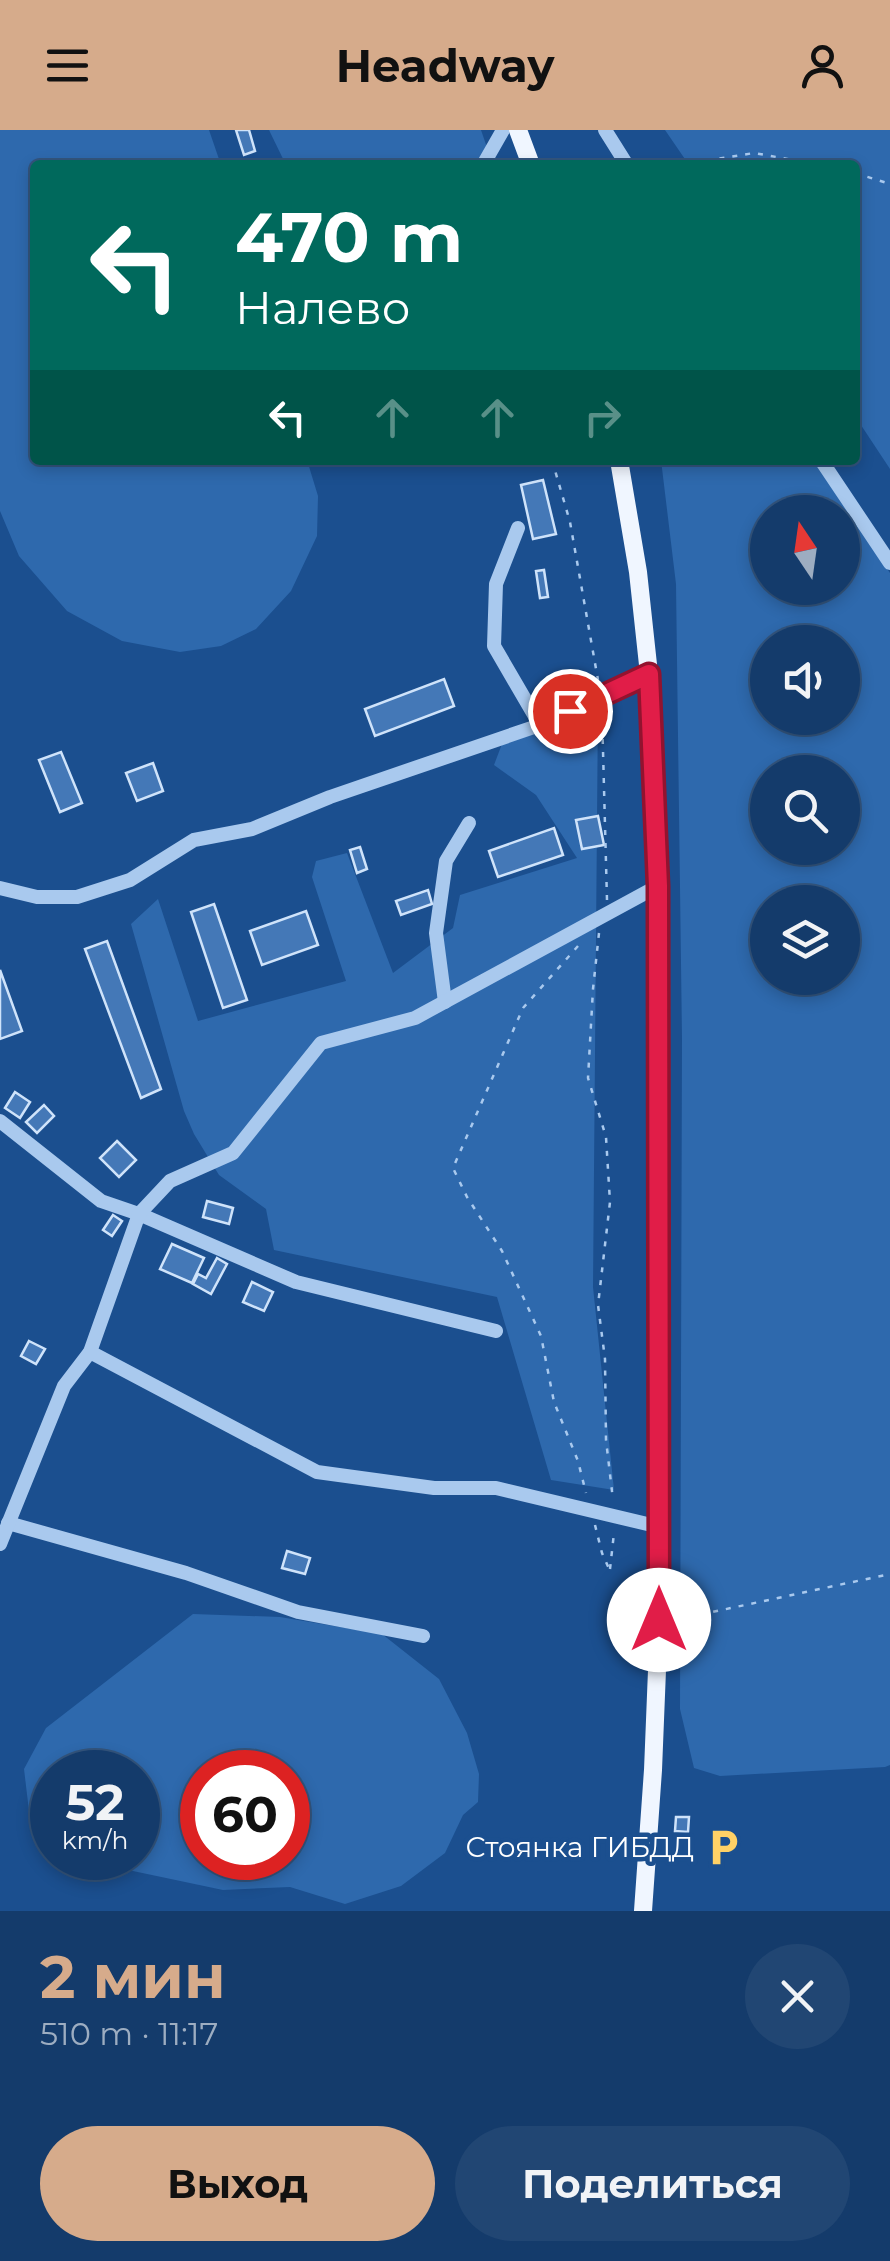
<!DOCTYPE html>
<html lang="ru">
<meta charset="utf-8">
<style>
:root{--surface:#143b6b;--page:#214673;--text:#f1f3f6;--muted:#9dadc1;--line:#33557e;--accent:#d6ab8b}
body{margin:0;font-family:Montserrat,sans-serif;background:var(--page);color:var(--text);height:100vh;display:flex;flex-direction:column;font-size:38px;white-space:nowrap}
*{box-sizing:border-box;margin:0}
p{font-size:32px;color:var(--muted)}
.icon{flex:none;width:55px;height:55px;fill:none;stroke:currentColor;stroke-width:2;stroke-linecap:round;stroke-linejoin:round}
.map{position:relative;height:1781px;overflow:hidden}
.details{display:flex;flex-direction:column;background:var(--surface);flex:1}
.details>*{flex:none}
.hud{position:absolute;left:30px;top:30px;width:830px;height:305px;border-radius:10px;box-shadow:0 5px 15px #0003,0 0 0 2px var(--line);background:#00695c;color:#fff;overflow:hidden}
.needle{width:65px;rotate:347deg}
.fabs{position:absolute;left:750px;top:365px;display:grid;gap:20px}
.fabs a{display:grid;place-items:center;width:110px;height:110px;border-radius:50%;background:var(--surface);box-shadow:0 5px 15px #0003,0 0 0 2px var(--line);font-size:50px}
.speed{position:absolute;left:30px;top:1620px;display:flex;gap:20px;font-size:50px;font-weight:700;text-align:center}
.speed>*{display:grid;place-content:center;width:130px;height:130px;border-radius:50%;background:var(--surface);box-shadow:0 5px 15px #0003,0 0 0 2px var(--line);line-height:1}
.speed small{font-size:25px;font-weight:400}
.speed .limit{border:15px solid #d22;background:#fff;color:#111}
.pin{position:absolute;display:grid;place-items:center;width:85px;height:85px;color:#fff;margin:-42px;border:5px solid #fff;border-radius:50%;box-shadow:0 2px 10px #0007}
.me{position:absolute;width:110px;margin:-55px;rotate:0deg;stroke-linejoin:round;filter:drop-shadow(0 0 8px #0008)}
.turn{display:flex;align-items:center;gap:35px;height:210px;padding:0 40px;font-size:45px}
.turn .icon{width:130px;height:130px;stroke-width:2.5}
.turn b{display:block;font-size:70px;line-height:85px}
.lanes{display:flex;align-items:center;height:95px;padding:0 40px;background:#0003;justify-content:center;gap:50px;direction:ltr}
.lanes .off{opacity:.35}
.round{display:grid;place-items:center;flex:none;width:105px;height:105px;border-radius:52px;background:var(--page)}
.head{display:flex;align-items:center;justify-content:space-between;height:170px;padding:0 40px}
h1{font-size:60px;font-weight:700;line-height:75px;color:var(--accent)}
.cta{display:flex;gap:20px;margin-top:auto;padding:20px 40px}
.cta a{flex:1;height:115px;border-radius:60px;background:var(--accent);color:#111;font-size:40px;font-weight:700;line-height:115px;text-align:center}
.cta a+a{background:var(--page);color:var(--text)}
header{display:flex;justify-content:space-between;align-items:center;height:130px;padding:0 40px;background:var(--accent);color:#111;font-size:45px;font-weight:700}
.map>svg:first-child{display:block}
.green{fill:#2e69ad;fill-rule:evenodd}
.building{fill:#4478b7;stroke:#cfe3fa;stroke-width:2.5}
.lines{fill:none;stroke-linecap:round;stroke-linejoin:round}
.path{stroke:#a9c9ee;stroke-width:2.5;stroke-dasharray:5 8;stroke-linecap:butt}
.minor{stroke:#a9c9ee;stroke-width:14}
.major{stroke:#f0f6ff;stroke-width:18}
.route-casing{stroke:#92132f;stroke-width:25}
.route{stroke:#e11d48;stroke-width:18}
.labels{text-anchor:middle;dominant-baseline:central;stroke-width:9;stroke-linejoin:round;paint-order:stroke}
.poi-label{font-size:28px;fill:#fff;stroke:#1b4f8f;text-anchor:end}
</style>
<header><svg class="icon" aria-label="menu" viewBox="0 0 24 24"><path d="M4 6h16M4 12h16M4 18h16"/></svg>Headway<svg class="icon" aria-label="person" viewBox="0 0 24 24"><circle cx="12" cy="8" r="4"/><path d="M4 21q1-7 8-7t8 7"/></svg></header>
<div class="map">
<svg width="890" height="1781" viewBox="0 0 890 1781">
<rect width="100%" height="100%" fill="#1b4f8f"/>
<g class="green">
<path d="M0,0H209L221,35H35V330H307L318,366L317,406L291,461L256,499L221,516L180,522L122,511L67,481L19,426L0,381Z"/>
<path d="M269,0H481L493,35H286Z"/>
<path d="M665,0H890V339L855,286V35H689Z"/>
<path d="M661,330H815L890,443V1635L885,1637L720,1646L694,1638L680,1579L682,909L676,454ZM768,382H842V458H768ZM768,512H842V588H768ZM768,642H842V718H768ZM768,772H842V848H768Z"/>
<path d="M598,575L593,1157L614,1360L551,1350L497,1167L274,1120L266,1079L219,1045L194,1004L184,981L131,794L158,769L198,891L346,851L312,747L316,731L347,723L393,843L453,798L460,765L577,728L536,665L494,635L505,606Z"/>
<path d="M193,1484L280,1487L382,1504L439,1549L467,1603L479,1644L478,1672L463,1685L445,1723L401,1756L345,1774L290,1757L223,1760L95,1733L88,1728H138V1642H52V1700L29,1681L24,1639L46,1598ZM202,1642H288V1728H202Z"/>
</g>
<g class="building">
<path d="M236,0H249L255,21L244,25Z"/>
<path d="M543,350L556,404L533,409L521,355Z"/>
<path d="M544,440L548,467L540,468L536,441Z"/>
<path d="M444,549L454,576L375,606L365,579Z"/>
<path d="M61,622L82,673L60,682L39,630Z"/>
<path d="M153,633L163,661L137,671L126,643Z"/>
<path d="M598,686L604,715L582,719L576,690Z"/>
<path d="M554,698L563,725L498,747L489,721Z"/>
<path d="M360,717L367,739L357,743L350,720Z"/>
<path d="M428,760L432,774L401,785L396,771Z"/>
<path d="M214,774L247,870L223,878L191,782Z"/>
<path d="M306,781L318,815L262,835L250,801Z"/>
<path d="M107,811L161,959L141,968L85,819Z"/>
<path d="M0,840L22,901L0,909Z"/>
<path d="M15,962L30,972L20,988L5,978Z"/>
<path d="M44,975L54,986L37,1003L26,992Z"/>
<path d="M117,1011L136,1030L119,1047L100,1028Z"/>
<path d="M207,1071L233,1078L229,1094L203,1087Z"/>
<path d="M113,1085L122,1091L112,1106L103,1100Z"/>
<path d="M172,1114L204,1128L192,1153L160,1139Z"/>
<path d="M217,1128L227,1134L211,1164L193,1154L198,1144L206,1148Z"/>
<path d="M252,1152L273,1162L264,1181L243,1172Z"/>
<path d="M29,1211L45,1219L36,1234L21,1226Z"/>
<path d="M287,1421L310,1428L305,1444L282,1438Z"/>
<path d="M676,1687H689L688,1702L675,1701Z"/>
</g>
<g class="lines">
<g class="path">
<path d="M695,35L698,32L754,23L821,35"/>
<path d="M855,43L890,54"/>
<path d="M552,330L570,392L598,550"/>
<path d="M602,583L607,770"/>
<path d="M599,803L593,859L588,948L606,1007L610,1072L598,1175L605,1229L606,1310L613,1370"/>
<path d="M578,816L523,878L453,1038L467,1067L502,1121L541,1206L554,1272L578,1331L586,1363"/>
<path d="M595,1395L602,1423L610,1441"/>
<path d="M610,1439L614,1403"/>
<path d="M675,1490L890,1444"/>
</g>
<g class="minor">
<path d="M605,0L627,35"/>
<path d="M483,35L503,0"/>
<path d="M821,330L890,433"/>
<path d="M518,398L496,454L494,516L540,595L649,544"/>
<path d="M0,758L37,767H77L130,750L194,710L252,699L330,667L540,595"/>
<path d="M445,872L436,803L446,731L469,693"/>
<path d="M0,991L101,1071L139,1084L296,1152L496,1201"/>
<path d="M90,1222L317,1342L434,1358H496L660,1397"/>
<path d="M8,1393L186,1443L298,1482L423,1506"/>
<path d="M0,1414L64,1256L90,1222L139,1084L170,1051L233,1023L321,913L415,888L658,756"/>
</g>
<g class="major">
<path d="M518,0L531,35"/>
<path d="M619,330L638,442L649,544L658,756L659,1490L653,1640L643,1781"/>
</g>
</g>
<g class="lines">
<defs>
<path id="route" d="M570,581L649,544L658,756L659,1490"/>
</defs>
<use href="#route" class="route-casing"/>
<use href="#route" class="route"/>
</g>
<defs>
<symbol id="parking-bare" viewBox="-9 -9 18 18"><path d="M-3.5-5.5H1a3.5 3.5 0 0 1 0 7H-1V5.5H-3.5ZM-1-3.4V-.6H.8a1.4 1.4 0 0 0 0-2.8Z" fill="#ffd166" stroke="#1b4f8f" stroke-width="2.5" paint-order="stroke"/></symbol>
</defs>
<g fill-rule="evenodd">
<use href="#parking-bare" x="696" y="1690" width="55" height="55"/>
</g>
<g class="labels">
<g class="poi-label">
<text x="694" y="1717">Стоянка ГИБДД</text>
</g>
</g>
</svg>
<div class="fabs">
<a><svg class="needle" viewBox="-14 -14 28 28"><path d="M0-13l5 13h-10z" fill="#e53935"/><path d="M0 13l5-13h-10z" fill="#9dadc1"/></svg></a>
<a><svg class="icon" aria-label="sound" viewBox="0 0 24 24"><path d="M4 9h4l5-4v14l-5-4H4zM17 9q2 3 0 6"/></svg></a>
<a><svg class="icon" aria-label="search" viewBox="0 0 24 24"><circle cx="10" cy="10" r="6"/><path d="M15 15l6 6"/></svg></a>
<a><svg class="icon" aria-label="layers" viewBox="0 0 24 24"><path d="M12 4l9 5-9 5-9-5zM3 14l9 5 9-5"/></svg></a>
</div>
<div class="speed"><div>52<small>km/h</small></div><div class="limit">60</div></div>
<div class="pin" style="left:570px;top:581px;background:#d93025"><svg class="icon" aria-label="arrive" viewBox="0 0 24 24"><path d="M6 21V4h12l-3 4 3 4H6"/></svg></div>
<svg class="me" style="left:659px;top:1490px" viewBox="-20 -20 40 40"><circle r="19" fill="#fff"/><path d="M0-13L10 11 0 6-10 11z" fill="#e11d48"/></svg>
<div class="hud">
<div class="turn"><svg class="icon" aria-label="left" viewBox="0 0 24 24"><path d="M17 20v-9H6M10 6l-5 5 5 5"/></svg><div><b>470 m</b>Налево</div></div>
<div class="lanes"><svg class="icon" aria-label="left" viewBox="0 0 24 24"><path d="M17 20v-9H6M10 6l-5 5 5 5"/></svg><svg class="icon off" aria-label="ahead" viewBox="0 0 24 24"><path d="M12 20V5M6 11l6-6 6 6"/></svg><svg class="icon off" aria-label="ahead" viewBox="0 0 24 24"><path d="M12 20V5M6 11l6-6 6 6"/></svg><svg class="icon off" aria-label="right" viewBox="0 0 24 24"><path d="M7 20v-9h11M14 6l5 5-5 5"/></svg></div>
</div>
</div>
<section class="details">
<div class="head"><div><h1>2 мин</h1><p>510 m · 11:17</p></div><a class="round"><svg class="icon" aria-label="close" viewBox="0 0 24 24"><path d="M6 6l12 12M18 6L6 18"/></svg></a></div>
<div class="cta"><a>Выход</a><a>Поделиться</a></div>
</section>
